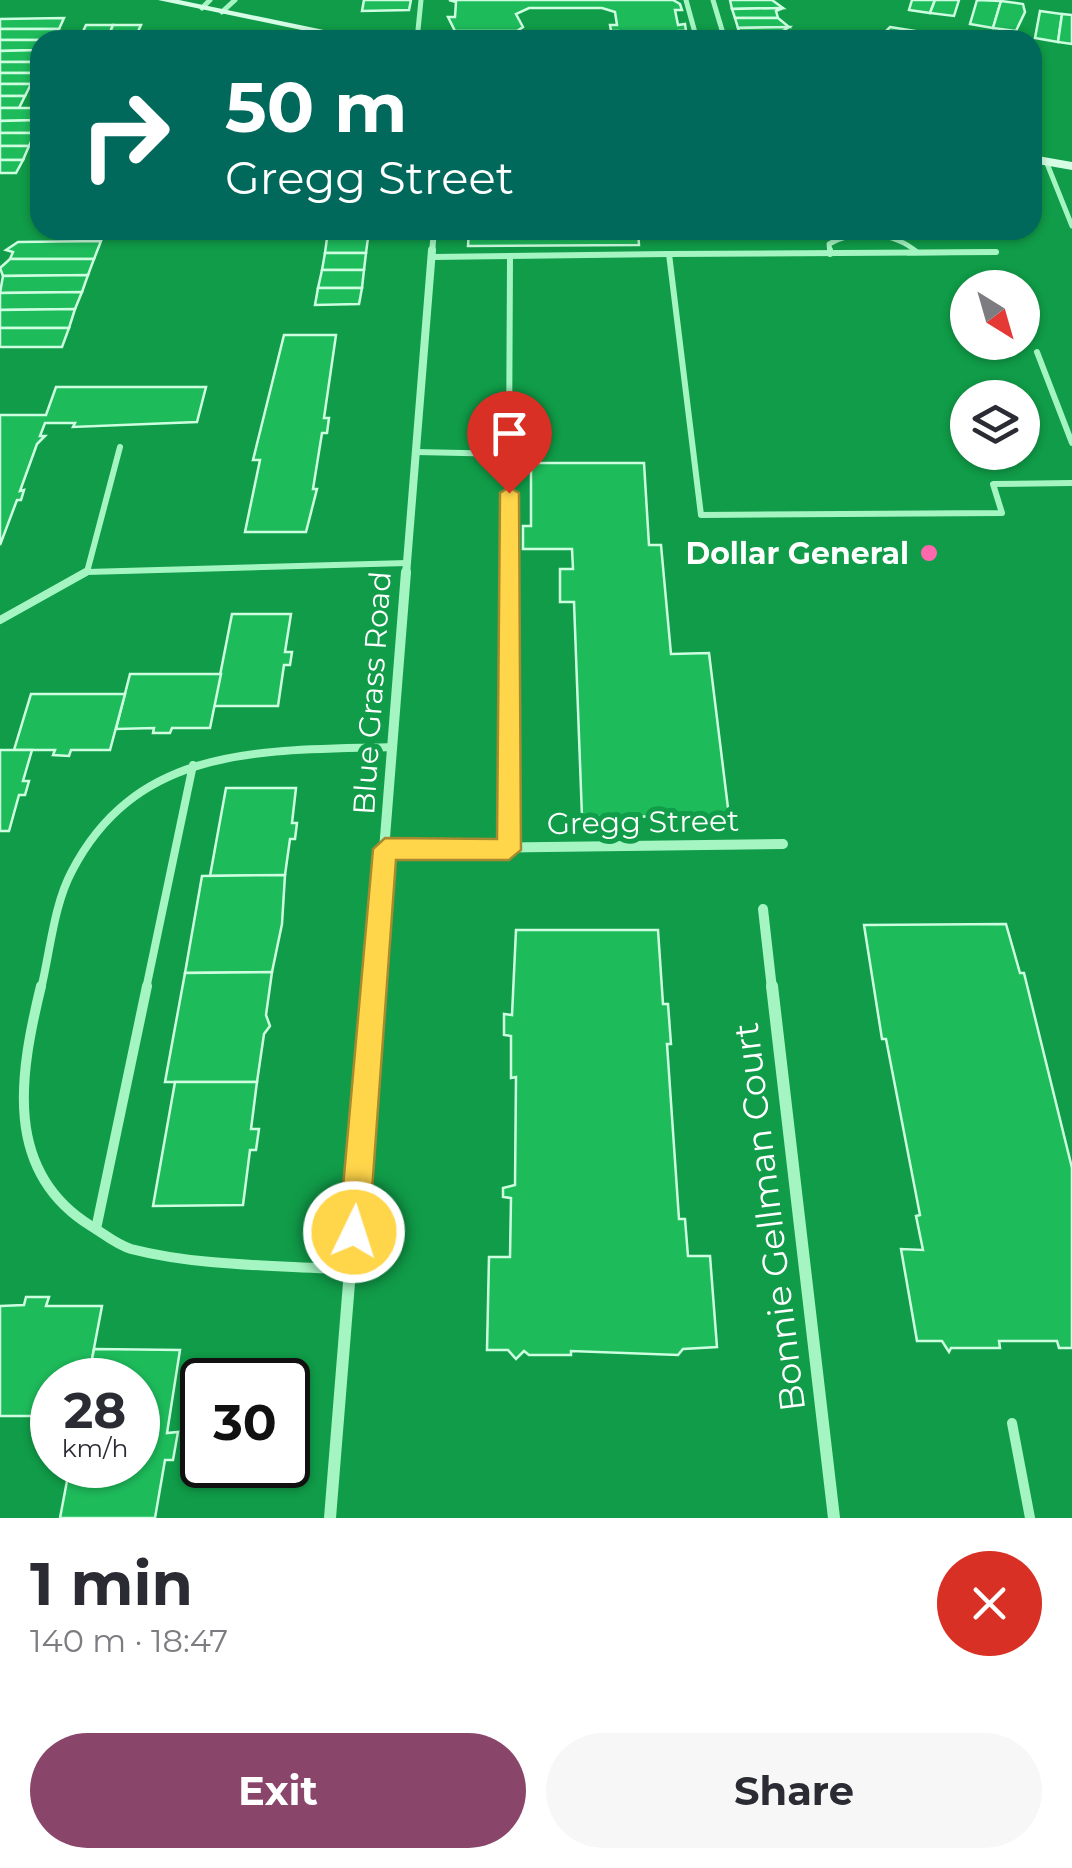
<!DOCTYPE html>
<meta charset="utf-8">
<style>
:root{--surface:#fff;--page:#f7f7f7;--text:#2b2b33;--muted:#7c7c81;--accent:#8a466a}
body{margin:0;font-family:Montserrat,sans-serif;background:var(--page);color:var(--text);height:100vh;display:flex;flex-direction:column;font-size:38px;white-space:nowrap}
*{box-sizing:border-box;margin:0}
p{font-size:32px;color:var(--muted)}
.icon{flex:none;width:55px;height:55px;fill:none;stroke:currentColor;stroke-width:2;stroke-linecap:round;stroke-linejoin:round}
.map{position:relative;height:1518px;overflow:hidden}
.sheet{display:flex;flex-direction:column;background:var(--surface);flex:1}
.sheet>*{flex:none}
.top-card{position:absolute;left:30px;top:30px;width:1012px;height:210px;border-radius:30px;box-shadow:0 2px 8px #0004;background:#00695c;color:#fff;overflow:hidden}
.needle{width:65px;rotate:143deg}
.buttons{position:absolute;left:950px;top:270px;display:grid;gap:20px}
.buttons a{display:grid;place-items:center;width:90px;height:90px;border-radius:50%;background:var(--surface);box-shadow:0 2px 8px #0004;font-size:50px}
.speed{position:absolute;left:30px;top:1358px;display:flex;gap:20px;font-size:50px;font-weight:700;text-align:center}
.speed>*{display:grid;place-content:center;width:130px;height:130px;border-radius:50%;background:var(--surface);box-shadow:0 2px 8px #0004;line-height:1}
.speed small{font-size:25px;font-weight:400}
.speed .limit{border:5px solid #111;border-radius:15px;background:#fff;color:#111}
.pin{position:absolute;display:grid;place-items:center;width:85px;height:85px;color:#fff;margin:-102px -42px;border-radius:50% 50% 50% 0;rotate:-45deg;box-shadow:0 0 10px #0007}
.pin .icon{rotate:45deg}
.me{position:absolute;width:110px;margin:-55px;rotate:4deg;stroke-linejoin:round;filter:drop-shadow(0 0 8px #0008)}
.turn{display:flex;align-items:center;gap:35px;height:210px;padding:0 30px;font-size:45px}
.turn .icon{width:130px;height:130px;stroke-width:2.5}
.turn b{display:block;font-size:70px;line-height:85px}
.round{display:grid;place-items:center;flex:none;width:105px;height:105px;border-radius:52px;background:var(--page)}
.headline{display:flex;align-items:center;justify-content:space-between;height:170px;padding:0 30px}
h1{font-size:60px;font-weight:700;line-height:75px}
.action{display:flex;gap:20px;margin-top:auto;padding:20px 30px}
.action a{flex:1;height:115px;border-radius:60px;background:var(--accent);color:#fff;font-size:40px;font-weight:700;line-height:115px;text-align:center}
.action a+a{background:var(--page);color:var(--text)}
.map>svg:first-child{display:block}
.building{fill:#1ebb5b;stroke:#cdfee0;stroke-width:2.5}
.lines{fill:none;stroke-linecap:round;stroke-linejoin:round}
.lane-far3{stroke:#a5f5c3;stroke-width:5}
.lane-far2{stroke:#a5f5c3;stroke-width:6}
.lane-far1{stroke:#a5f5c3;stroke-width:8}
.lane{stroke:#a5f5c3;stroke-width:10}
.street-far3{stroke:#a5f5c3;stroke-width:6}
.street-far2{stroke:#a5f5c3;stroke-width:8}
.street-far1{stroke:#a5f5c3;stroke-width:10}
.street{stroke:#a5f5c3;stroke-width:12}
.secondary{fill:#d5fde5;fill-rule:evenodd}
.route{fill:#ffd54a;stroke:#a68a30;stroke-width:2.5}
.poi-dot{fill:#ff68ad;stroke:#109c48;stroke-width:4}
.labels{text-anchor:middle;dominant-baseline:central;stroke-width:10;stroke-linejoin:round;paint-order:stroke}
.poi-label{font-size:30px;font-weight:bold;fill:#fff;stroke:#109c48;text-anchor:end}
.street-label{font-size:30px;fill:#fff;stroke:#109c48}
.near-street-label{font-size:35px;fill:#fff;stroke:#109c48}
</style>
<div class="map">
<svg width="1072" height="1518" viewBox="0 0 1072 1518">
<rect width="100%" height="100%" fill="#109c48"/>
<g class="building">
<path d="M364,0H411L409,10L362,11Z"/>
<path d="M449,0H673L680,4L682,10H675L678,25L685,24L686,31H679L681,40H612L619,38L618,31H611L610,25H617L615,12L602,8H529L516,14L523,27L517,31H455L448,17H455L456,2Z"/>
<path d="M730,0H772L783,8L732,9Z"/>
<path d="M912,0H935L930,13L909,10Z"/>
<path d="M935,0H959L954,16L930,13Z"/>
<path d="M977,0L1001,1L993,28L970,24Z"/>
<path d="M1001,1L1023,4L1025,12L1016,31L993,28Z"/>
<path d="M783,8L776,11L778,18H735L732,9Z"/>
<path d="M1040,11L1062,14L1058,42L1035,38Z"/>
<path d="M1062,14L1072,15V44L1058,42Z"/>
<path d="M64,18L59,29H0V19Z"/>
<path d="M735,18H778L789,27L738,28Z"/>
<path d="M86,25H113L107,40H79Z"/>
<path d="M113,25H141L134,40H107Z"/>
<path d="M789,27L783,31L785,38L741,39L738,28Z"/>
<path d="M890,27L934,34L932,40L882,35Z"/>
<path d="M0,29H59L54,40H0Z"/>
<path d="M0,40H54H40V50L0,51Z"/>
<path d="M40,50V62H0V51Z"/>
<path d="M0,62H40V67L37,73H0Z"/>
<path d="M0,73H37L31,84H0Z"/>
<path d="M0,84H31L25,96H0Z"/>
<path d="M0,96H25L19,108H0Z"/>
<path d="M0,108H40V120L0,121Z"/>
<path d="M40,120L35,133H0V121Z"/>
<path d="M0,133H35L29,146H0Z"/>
<path d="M0,146H29L23,160H0Z"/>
<path d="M0,160H23L16,173H0Z"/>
<path d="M469,230H638L639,245L468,246Z"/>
<path d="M327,238H368L366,253H325Z"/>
<path d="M101,241L94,259H10L13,252L6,250L18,242Z"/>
<path d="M325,253H366L364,270H322Z"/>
<path d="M10,259H94L88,275L3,276L0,268Z"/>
<path d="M322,270H364L362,288H318Z"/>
<path d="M88,275L82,292L0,293L3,276Z"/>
<path d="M318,288H362L359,304L315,305Z"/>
<path d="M82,292L75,309L0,310V293Z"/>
<path d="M75,309L69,328H0V310Z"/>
<path d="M0,328H69L62,347H0Z"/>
<path d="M284,335H336L324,418H329L327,433H322L313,489H317L306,532H245L260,460H253Z"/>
<path d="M56,387H206L197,422L73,427L75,423H45L40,436H45L37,444L20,491L24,490L21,500H17L0,545V415H46Z"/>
<path d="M531,463H644L649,545H661L671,654L709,653L729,816L582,817L574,602H560V569H573L572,549H523V526H531Z"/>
<path d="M232,614H291L285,652H292L290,665H284L278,706H214Z"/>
<path d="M130,674H221L210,728H172L170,733H153L154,728L116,729Z"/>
<path d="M31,694H125L110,750H71L69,756L53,755L55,750H14Z"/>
<path d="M0,750H32L23,781H29L25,795H19L9,831H0Z"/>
<path d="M226,788H296L292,823H297L295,839H290L285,875L210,876Z"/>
<path d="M285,875L282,924L272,972L185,973L202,876Z"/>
<path d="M1006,924L1020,973H1024L1072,1168V1348H1059L1057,1341H999L1000,1348H951L949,1352L942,1341H917L901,1249L923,1250L916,1216L920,1215L886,1039H882L864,925Z"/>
<path d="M516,930H658L663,1004H668L671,1044H667L679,1219H685L688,1256H710L717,1347L683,1349L678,1355L571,1351V1355H529L524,1351L516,1359L508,1350H487L489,1257H510L511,1198L503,1197V1188L515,1185L516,1077L511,1078V1036L504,1035V1014L512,1015Z"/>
<path d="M272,972L266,1015L270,1026L264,1034L257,1082H165L185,973Z"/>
<path d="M175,1082H257L251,1129H259L256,1150H250L243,1205L153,1206Z"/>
<path d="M26,1297H49L46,1306H102L88,1380H52V1416H0V1306L24,1305Z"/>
<path d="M94,1349L180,1350L167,1433L178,1432L173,1460H165L155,1518H60L70,1465H138V1380H88Z"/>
</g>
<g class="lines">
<g class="lane-far3">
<path d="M686,0L697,40"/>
<path d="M713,0L725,40"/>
<path d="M202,8L210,0"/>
<path d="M222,12L235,0"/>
<path d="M417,40L421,0"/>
<path d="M1046,161L1072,226"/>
<path d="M830,253L829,244C855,229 894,232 917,252"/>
<path d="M908,253L996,252"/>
</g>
<g class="lane-far2">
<path d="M830,250V254"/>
<path d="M996,252L669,254L701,515L1002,513L993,484L1072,483"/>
<path d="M432,257L669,254"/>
<path d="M1037,352L1072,443"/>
<path d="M120,447L87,572L407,563"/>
<path d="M416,452L509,454L510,257"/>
<path d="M509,454V575"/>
<path d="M82,575L87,572"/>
</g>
<g class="lane-far1">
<path d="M509,572V850"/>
<path d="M0,620L86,572"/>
<path d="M41,989C50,952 54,904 72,871C139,742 268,751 393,747"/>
<path d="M146,989L193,765"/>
</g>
<g class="lane">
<path d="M41,986C20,1073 2,1171 91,1226C104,1234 117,1245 131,1249C201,1267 279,1265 351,1270"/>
<path d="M96,1229L147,986"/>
<path d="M1012,1423L1030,1518"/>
</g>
<path class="street-far3" d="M432,253L434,230"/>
<path class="street-far2" d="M406,575L432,250"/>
<g class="street-far1">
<path d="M385,849L783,844"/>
<path d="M763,909L772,989"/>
<path d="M373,989L406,572"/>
</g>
<g class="street">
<path d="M772,986L834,1518"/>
<path d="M330,1518L373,986"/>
</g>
<g class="secondary">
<path d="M158,0H179L372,40H349Z"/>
<path d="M1032,155L1072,162V170L1032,163Z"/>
</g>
</g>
<path class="route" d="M509,487L519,493L521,850L509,860H396L369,1232L364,1242L354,1246L344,1242L339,1232L373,849L385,838L497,839L500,493Z"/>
<circle class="poi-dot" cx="929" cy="553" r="10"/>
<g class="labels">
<g class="poi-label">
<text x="909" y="553">Dollar General</text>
</g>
<g class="street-label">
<text transform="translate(372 693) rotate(-86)">Blue Grass Road</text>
<text transform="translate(643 822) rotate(-1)">Gregg Street</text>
</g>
<g class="near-street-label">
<text transform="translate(769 1217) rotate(-97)">Bonnie Gellman Court</text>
</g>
</g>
</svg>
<div class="buttons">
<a><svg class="needle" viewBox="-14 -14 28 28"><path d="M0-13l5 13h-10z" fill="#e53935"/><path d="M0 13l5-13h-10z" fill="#7c7c81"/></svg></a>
<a><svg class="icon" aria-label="layers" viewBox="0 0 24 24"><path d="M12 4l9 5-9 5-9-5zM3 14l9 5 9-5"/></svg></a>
</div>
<div class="speed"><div>28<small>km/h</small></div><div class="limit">30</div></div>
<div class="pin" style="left:509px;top:493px;background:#d93025"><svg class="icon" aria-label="arrive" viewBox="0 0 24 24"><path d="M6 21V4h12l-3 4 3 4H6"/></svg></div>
<svg class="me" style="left:354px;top:1232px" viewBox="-20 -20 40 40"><circle r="17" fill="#ffd54a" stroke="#fff" stroke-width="3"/><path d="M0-11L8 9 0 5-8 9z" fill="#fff"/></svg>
<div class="top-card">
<div class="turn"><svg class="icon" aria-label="right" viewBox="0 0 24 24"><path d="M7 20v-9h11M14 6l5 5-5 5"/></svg><div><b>50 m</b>Gregg Street</div></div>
</div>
</div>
<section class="sheet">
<div class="headline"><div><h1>1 min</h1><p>140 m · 18:47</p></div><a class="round" style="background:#d93025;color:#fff"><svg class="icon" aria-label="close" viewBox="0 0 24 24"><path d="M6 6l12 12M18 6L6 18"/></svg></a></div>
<div class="action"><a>Exit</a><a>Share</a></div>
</section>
